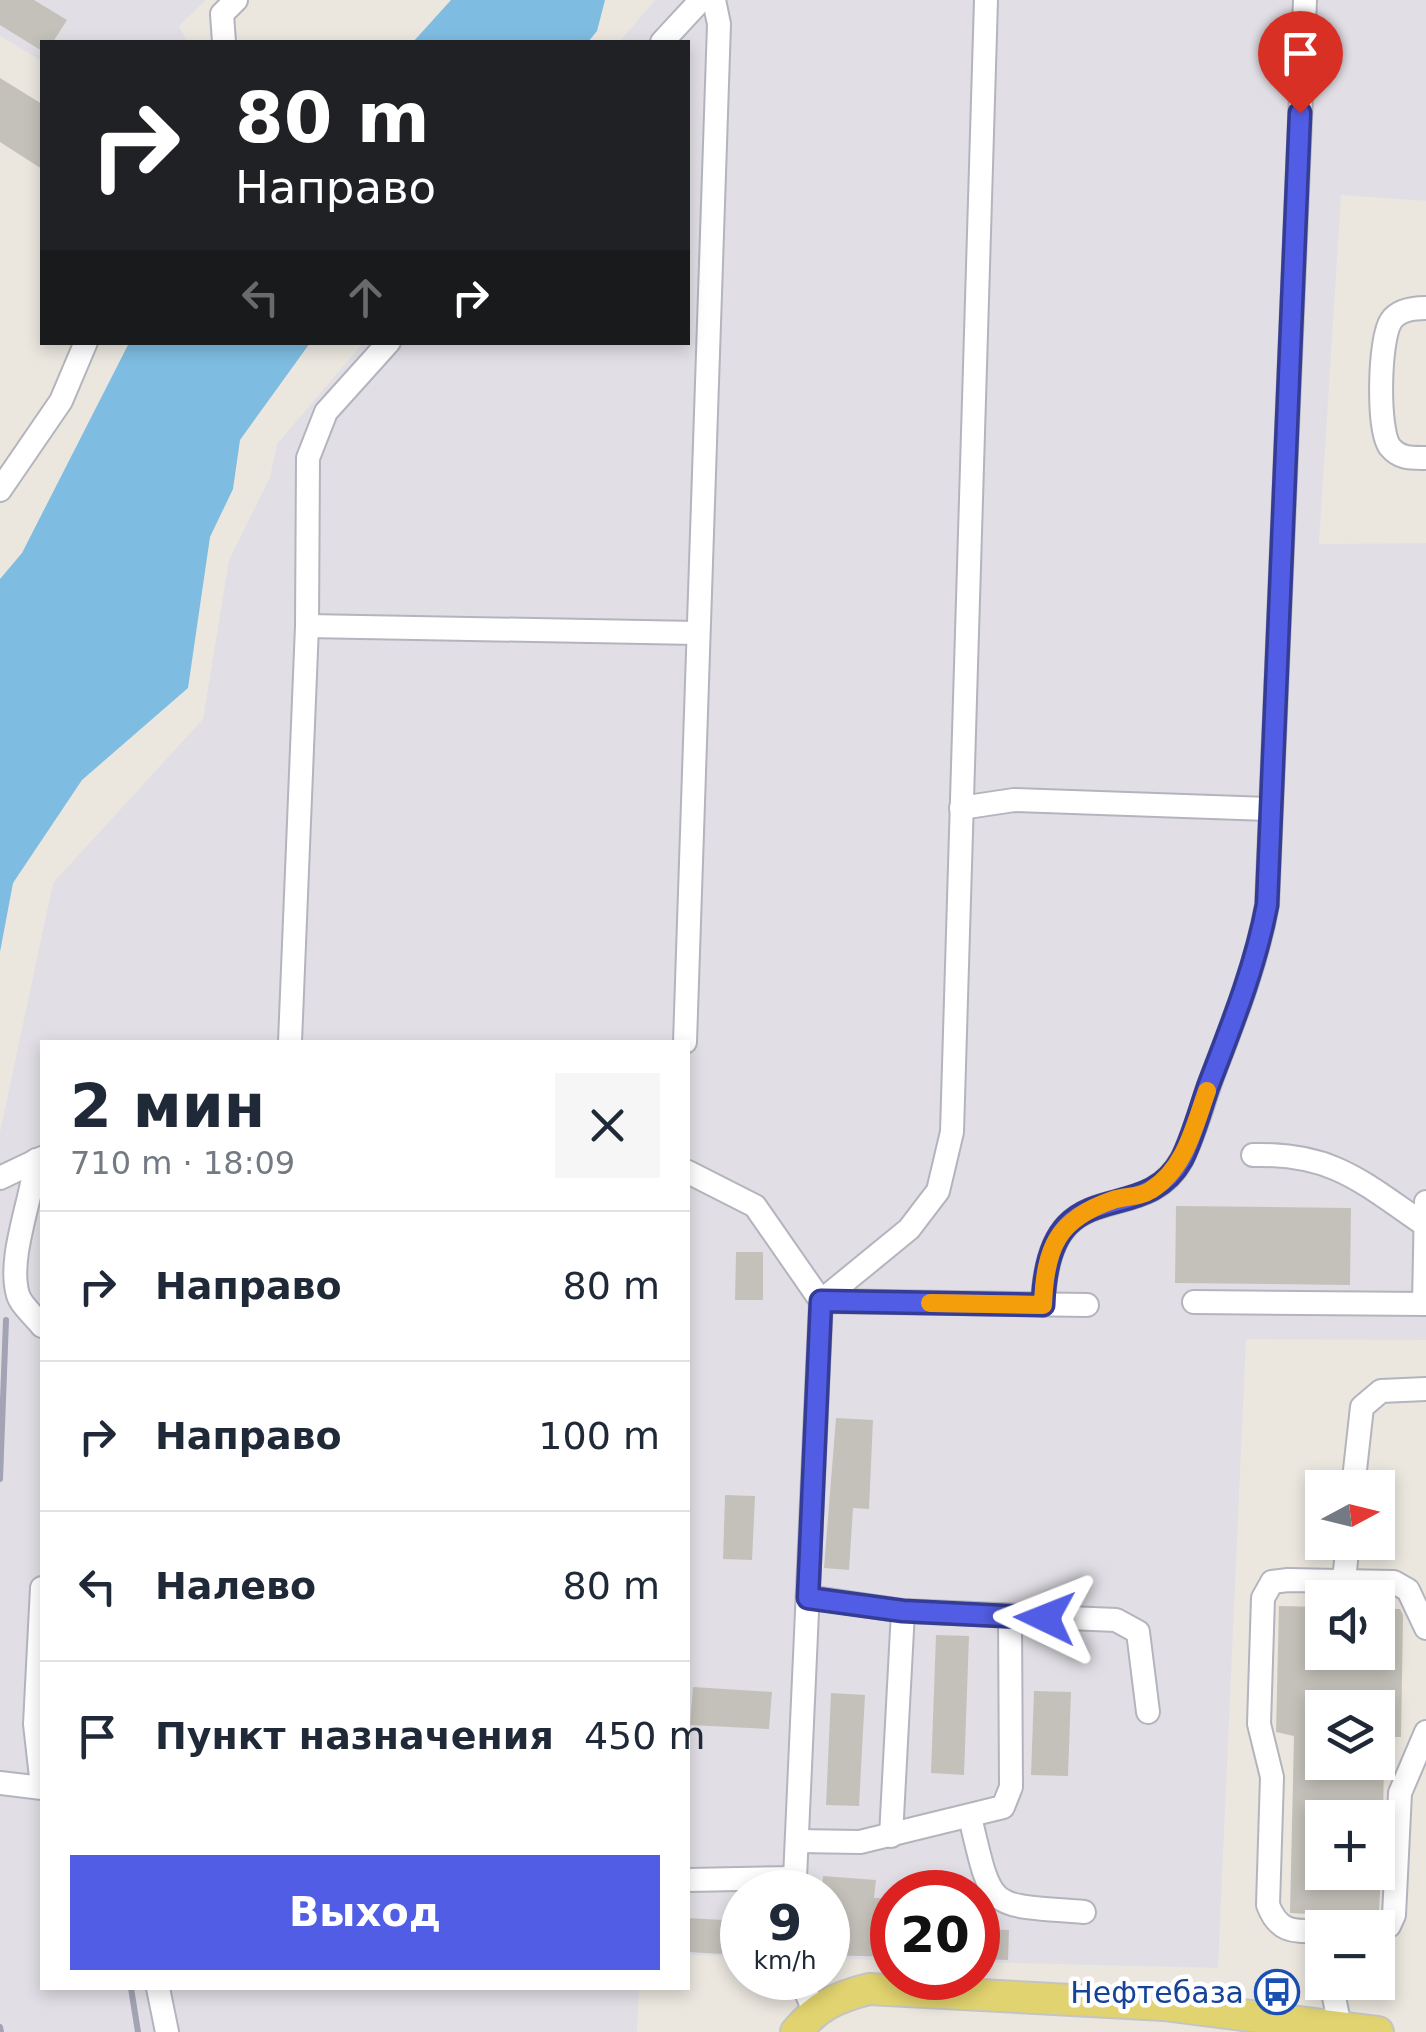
<!DOCTYPE html>
<html lang="ru">
<meta charset="utf-8">
<style>
:root{--surface:#fff;--page:#f6f6f7;--text:#1f2937;--muted:#747a83;--line:#e0e1e3;--accent:#525de5}
body{margin:0;font-family:"DejaVu Sans",sans-serif;background:var(--page);color:var(--text);height:100vh;display:flex;flex-direction:column;font-size:38px;white-space:nowrap}
*{box-sizing:border-box;margin:0}
p{font-size:32px;color:var(--muted)}
.icon{flex:none;width:55px;height:55px;fill:none;stroke:currentColor;stroke-width:2;stroke-linecap:round;stroke-linejoin:round}
.map{position:relative;flex:1;overflow:hidden}
.details{position:absolute;left:40px;top:1040px;width:650px;height:950px;display:flex;flex-direction:column;background:var(--surface);border-radius:0px;box-shadow:0 5px 15px #0003}
.details>*{flex:none}
.guide{position:absolute;left:40px;top:40px;width:650px;height:305px;border-radius:0px;box-shadow:0 5px 15px #0003;background:#202124;color:#fff;overflow:hidden}
.needle{width:65px;rotate:83deg}
.controls{position:absolute;left:1305px;top:1470px;display:grid;gap:20px}
.controls a{display:grid;place-items:center;width:90px;height:90px;border-radius:0px;background:var(--surface);box-shadow:0 5px 15px #0003;font-size:50px}
.speed{position:absolute;left:720px;top:1870px;display:flex;gap:20px;font-size:50px;font-weight:700;text-align:center}
.speed>*{display:grid;place-content:center;width:130px;height:130px;border-radius:50%;background:var(--surface);box-shadow:0 5px 15px #0003;line-height:1}
.speed small{font-size:25px;font-weight:400}
.speed .limit{border:15px solid #d22;background:#fff;color:#111}
.pin{position:absolute;display:grid;place-items:center;width:85px;height:85px;color:#fff;margin:-102px -42px;border-radius:50% 50% 50% 0;rotate:-45deg;box-shadow:0 0 10px #0007}
.pin .icon{rotate:45deg}
.me{position:absolute;width:110px;margin:-55px;rotate:272deg;stroke-linejoin:round;filter:drop-shadow(0 0 8px #0008)}
.turn{display:flex;align-items:center;gap:35px;height:210px;padding:0 30px;font-size:45px}
.turn .icon{width:130px;height:130px;stroke-width:2.5}
.turn b{display:block;font-size:70px;line-height:85px}
.lanes{display:flex;align-items:center;height:95px;padding:0 30px;background:#0003;justify-content:center;gap:50px;direction:ltr}
.lanes .off{opacity:.35}
.round{display:grid;place-items:center;flex:none;width:105px;height:105px;border-radius:0px;background:var(--page)}
.overview{display:flex;align-items:center;justify-content:space-between;height:170px;padding:0 30px}
h1{font-size:60px;font-weight:700;line-height:75px}
.cta{display:flex;gap:20px;margin-top:auto;padding:20px 30px}
.cta a{flex:1;height:115px;border-radius:0px;background:var(--accent);color:#fff;font-size:40px;font-weight:700;line-height:115px;text-align:center}
ul{padding:0;list-style:none}
li{display:flex;align-items:center;gap:30px;height:150px;padding:0 30px;border-top:2px solid var(--line)}
li div{flex:1}
li b{display:block;font-size:38px}
li em{font-style:normal}
.map>svg:first-child{display:block}
.industrial{fill:#e1dfe5}
.water{fill:#7ebce1}
.building{fill:#c4c1ba}
.lines{fill:none;stroke-linecap:round;stroke-linejoin:round}
.minor-casing{stroke:#b3b4bd;stroke-width:26}
.major-casing{stroke:#c4c4c4;stroke-width:34}
.minor{stroke:#fff;stroke-width:22}
.major{stroke:#e1d36f;stroke-width:30}
.rail{stroke:#a2a3b3;stroke-width:6}
.route-casing{stroke:#353c95;stroke-width:25}
.route{stroke:#525de5;stroke-width:18}
.slow{stroke:#f59e0b;stroke-width:18}
.labels{text-anchor:middle;dominant-baseline:central;stroke-width:9;stroke-linejoin:round;paint-order:stroke}
.transit-label{font-size:30px;fill:#164399;stroke:#fff;text-anchor:end}
</style>
<div class="map">
<svg width="1426" height="2032" viewBox="0 0 1426 2032">
<rect width="100%" height="100%" fill="#ebe7df"/>
<g class="industrial">
<path d="M0,0H206L179,26L187,42H42V61L0,36Z"/>
<path d="M655,0H1426V201L1341,195L1319,544L1426,543V1340L1246,1339L1218,1968L978,1962V1892H892V1960L828,1959V1892H742V1957L688,1955V1042H42V1988H639L637,2032H0V1132L53,883L203,719L229,560L270,477L277,444L363,343L688,342V42H619Z"/>
</g>
<g class="water">
<path d="M451,0H605L597,31L588,42H413Z"/>
<path d="M129,343H310L240,440L233,489L210,537L188,688L82,780L13,883L0,952V579L22,553Z"/>
</g>
<g class="building">
<path d="M0,0H34L67,20L53,42H42V51L0,25Z"/>
<path d="M0,78L42,104V169L0,142Z"/>
<path d="M1176,1206L1351,1208L1350,1285L1175,1283Z"/>
<path d="M736,1252H763V1300H735Z"/>
<path d="M836,1418L873,1420L869,1509L853,1508L849,1570L824,1568Z"/>
<path d="M725,1495L755,1496L752,1560L723,1559Z"/>
<path d="M1279,1606L1322,1607V1652H1378V1609H1400L1403,1615L1401,1737H1378V1708H1322V1762H1384L1383,1818H1322V1872H1381L1379,1911L1372,1917L1290,1913L1294,1736L1276,1732Z"/>
<path d="M936,1635L969,1636L964,1775L931,1773Z"/>
<path d="M693,1687L772,1692L769,1729L690,1725Z"/>
<path d="M1034,1691L1071,1692L1068,1776L1031,1775Z"/>
<path d="M831,1693L865,1695L859,1806L826,1805Z"/>
<path d="M823,1876L876,1880L874,1898L892,1899V1957L828,1955V1892H822Z"/>
<path d="M688,1918L723,1920L722,1954L688,1952Z"/>
<path d="M978,1929L1009,1930L1008,1960L978,1959Z"/>
</g>
<g class="lines">
<defs>
<g id="minor">
<path d="M224,42L222,14L236,0"/>
<path d="M662,42L701,0"/>
<path d="M1426,308C1413,308 1398,310 1391,321C1379,339 1377,430 1390,447C1400,459 1411,458 1426,458"/>
<path d="M0,490L61,401L86,342"/>
<path d="M307,626L697,633"/>
<path d="M961,808L1014,800L1268,809"/>
<path d="M290,1042L307,626L308,458L326,412L389,342"/>
<path d="M685,1042L719,24L714,0"/>
<path d="M1253,1155C1333,1153 1362,1182 1425,1225"/>
<path d="M36,1160C32,1200 7,1258 18,1295C21,1305 35,1317 42,1326"/>
<path d="M688,1172L755,1206L821,1301L795,1878"/>
<path d="M0,1178L42,1158"/>
<path d="M821,1301L909,1229L938,1191L952,1132L986,0"/>
<path d="M821,1301L1087,1305"/>
<path d="M1194,1302L1426,1304"/>
<path d="M1424,1304L1426,1202"/>
<path d="M1043,1305C1048,1163 1142,1233 1182,1159C1194,1135 1202,1106 1211,1080C1233,1022 1256,966 1267,905L1305,0"/>
<path d="M1353,1488L1362,1407L1381,1391L1426,1389"/>
<path d="M1344,1580L1348,1542"/>
<path d="M42,1588L35,1724L42,1786"/>
<path d="M808,1597L903,1611L1116,1620L1138,1632L1148,1712"/>
<path d="M0,1783L42,1788"/>
<path d="M970,1817C993,1913 986,1904 1084,1912"/>
<path d="M891,1836L903,1611"/>
<path d="M797,1841L860,1842L1003,1807L1011,1787L1010,1617"/>
<path d="M688,1880L795,1878L794,1892"/>
<path d="M1322,1931C1295,1931 1279,1934 1268,1905L1272,1777L1259,1724L1263,1598L1272,1582L1288,1580L1394,1582L1408,1590L1426,1628"/>
<path d="M1378,1931L1389,1926L1394,1915L1400,1793L1426,1732"/>
<path d="M800,1978L814,2011"/>
<path d="M1331,1982L1341,2032"/>
<path d="M158,1988L167,2032"/>
</g>
<path id="major" d="M796,2032C817,2006 837,1997 869,1989L1164,2005L1378,2032"/>
</defs>
<use href="#minor" class="minor-casing"/>
<use href="#major" class="major-casing"/>
<use href="#minor" class="minor"/>
<use href="#major" class="major"/>
<g class="rail">
<path d="M0,1479L6,1320"/>
<path d="M131,1988L138,2032"/>
<path d="M0,2027L1,2032"/>
</g>
</g>
<g class="lines">
<defs>
<path id="route" d="M1045,1618L903,1611L808,1598L821,1301L1043,1305C1048,1163 1141,1233 1182,1159C1193,1137 1200,1110 1208,1087C1231,1027 1255,968 1267,905L1300,113"/>
</defs>
<use href="#route" class="route-casing"/>
<use href="#route" class="route"/>
<path class="slow" d="M930,1303L1043,1305C1045,1248 1057,1219 1113,1200C1125,1196 1141,1197 1151,1190C1185,1169 1194,1127 1207,1091"/>
</g>
<defs>
<symbol id="bus-ring" viewBox="-11 -11 22 22"><circle r="9.5" fill="#fff" stroke="#1a4fb4" stroke-width="1.5"/><path d="M-5-6H5V4H4V6H2V4H-2V6H-4V4H-5ZM-3.5-4V0h7V-4ZM-3.5 1.2v1.5H-2V1.2ZM2 1.2v1.5H3.5V1.2Z" fill="#1a4fb4"/></symbol>
</defs>
<g fill-rule="evenodd">
<use href="#bus-ring" x="1252" y="1967" width="50" height="50"/>
</g>
<g class="labels">
<g class="transit-label">
<text x="1244" y="1992">Нефтебаза</text>
</g>
</g>
</svg>
<div class="controls">
<a><svg class="needle" viewBox="-14 -14 28 28"><path d="M0-13l5 13h-10z" fill="#e53935"/><path d="M0 13l5-13h-10z" fill="#747a83"/></svg></a>
<a><svg class="icon" aria-label="sound" viewBox="0 0 24 24"><path d="M4 9h4l5-4v14l-5-4H4zM17 9q2 3 0 6"/></svg></a>
<a><svg class="icon" aria-label="layers" viewBox="0 0 24 24"><path d="M12 4l9 5-9 5-9-5zM3 14l9 5 9-5"/></svg></a>
<a>+</a>
<a>−</a>
</div>
<div class="speed"><div>9<small>km/h</small></div><div class="limit">20</div></div>
<div class="pin" style="left:1300px;top:113px;background:#d93025"><svg class="icon" aria-label="arrive" viewBox="0 0 24 24"><path d="M6 21V4h12l-3 4 3 4H6"/></svg></div>
<svg class="me" style="left:1045px;top:1618px" viewBox="-20 -20 40 40"><path d="M0-17L14 15 0 8-14 15z" fill="#525de5" stroke="#fff" stroke-width="4"/></svg>
<div class="guide">
<div class="turn"><svg class="icon" aria-label="right" viewBox="0 0 24 24"><path d="M7 20v-9h11M14 6l5 5-5 5"/></svg><div><b>80 m</b>Направо</div></div>
<div class="lanes"><svg class="icon off" aria-label="left" viewBox="0 0 24 24"><path d="M17 20v-9H6M10 6l-5 5 5 5"/></svg><svg class="icon off" aria-label="ahead" viewBox="0 0 24 24"><path d="M12 20V5M6 11l6-6 6 6"/></svg><svg class="icon" aria-label="right" viewBox="0 0 24 24"><path d="M7 20v-9h11M14 6l5 5-5 5"/></svg></div>
</div>
<section class="details">
<div class="overview"><div><h1>2 мин</h1><p>710 m · 18:09</p></div><a class="round"><svg class="icon" aria-label="close" viewBox="0 0 24 24"><path d="M6 6l12 12M18 6L6 18"/></svg></a></div>
<ul>
<li><svg class="icon" aria-label="right" viewBox="0 0 24 24"><path d="M7 20v-9h11M14 6l5 5-5 5"/></svg><div><b>Направо</b></div><em>80 m</em></li>
<li><svg class="icon" aria-label="right" viewBox="0 0 24 24"><path d="M7 20v-9h11M14 6l5 5-5 5"/></svg><div><b>Направо</b></div><em>100 m</em></li>
<li><svg class="icon" aria-label="left" viewBox="0 0 24 24"><path d="M17 20v-9H6M10 6l-5 5 5 5"/></svg><div><b>Налево</b></div><em>80 m</em></li>
<li><svg class="icon" aria-label="arrive" viewBox="0 0 24 24"><path d="M6 21V4h12l-3 4 3 4H6"/></svg><div><b>Пункт назначения</b></div><em>450 m</em></li>
</ul>
<div class="cta"><a>Выход</a></div>
</section>
</div>
